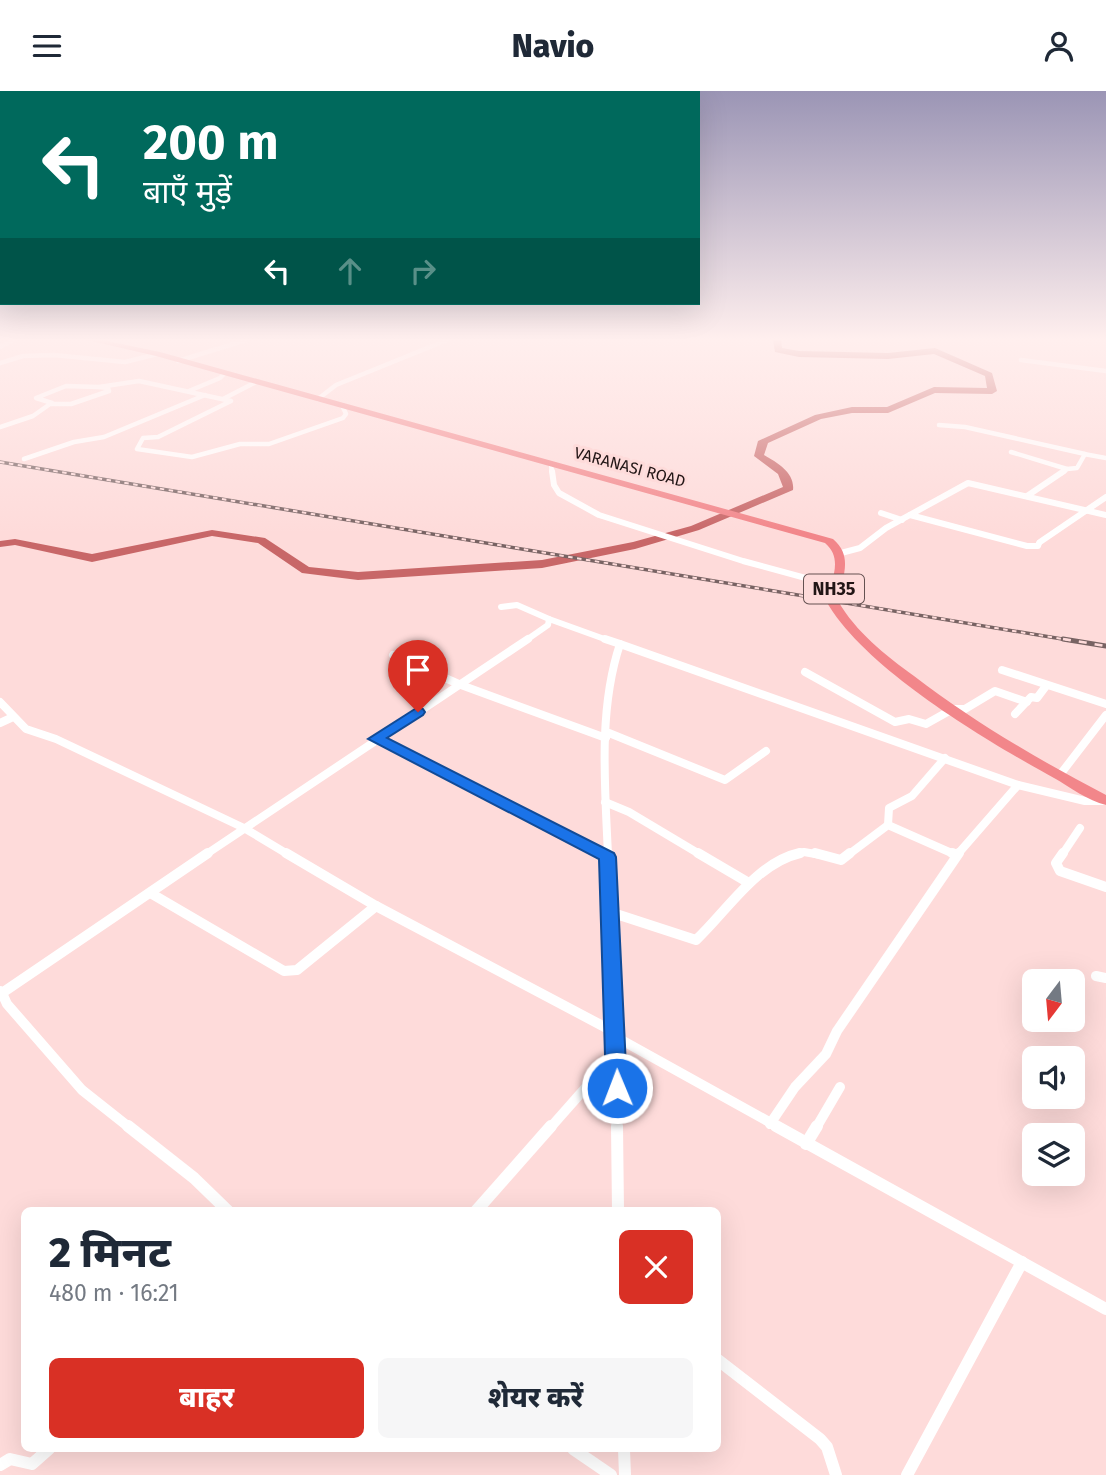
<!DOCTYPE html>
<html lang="hi">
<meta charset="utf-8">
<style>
:root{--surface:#fff;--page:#f6f6f7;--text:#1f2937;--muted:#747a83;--accent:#d93025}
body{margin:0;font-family:"Fira Sans","Noto Sans Devanagari",sans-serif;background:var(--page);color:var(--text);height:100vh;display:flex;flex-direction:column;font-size:26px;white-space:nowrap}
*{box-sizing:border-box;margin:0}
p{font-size:23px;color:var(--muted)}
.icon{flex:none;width:38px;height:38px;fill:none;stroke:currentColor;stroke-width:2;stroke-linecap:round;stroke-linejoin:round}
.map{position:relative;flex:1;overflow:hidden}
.panel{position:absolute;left:21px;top:1116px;width:700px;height:245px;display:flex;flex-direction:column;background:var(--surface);border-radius:10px;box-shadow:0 7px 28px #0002}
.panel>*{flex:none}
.guide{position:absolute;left:0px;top:0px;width:700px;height:214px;box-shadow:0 7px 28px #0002;background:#00695c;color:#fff;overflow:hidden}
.needle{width:46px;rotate:196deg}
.fabs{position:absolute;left:1022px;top:878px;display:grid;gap:14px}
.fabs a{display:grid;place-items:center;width:63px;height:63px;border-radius:10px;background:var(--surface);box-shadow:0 7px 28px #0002;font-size:35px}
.pin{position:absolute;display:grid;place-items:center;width:60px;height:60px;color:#fff;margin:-72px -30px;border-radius:50% 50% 50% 0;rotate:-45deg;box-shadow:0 0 7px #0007}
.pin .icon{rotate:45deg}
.me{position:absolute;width:77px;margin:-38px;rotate:359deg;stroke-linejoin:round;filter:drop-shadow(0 0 5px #0008)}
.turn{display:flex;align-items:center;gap:24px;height:147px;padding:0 28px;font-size:32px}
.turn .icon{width:91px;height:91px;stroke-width:2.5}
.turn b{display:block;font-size:49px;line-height:60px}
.lanes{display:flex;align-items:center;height:66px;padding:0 28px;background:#0003;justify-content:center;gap:35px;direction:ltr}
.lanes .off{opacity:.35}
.round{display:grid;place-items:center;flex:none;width:74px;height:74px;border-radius:10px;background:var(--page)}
.headline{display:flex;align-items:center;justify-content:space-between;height:119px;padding:0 28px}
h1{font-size:42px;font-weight:800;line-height:52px}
.action{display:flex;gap:14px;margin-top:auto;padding:14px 28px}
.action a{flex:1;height:80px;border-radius:10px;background:var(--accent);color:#fff;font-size:28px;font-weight:800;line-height:80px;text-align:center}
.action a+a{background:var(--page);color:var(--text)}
header{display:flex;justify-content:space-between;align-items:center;height:91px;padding:0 28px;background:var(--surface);font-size:32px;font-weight:800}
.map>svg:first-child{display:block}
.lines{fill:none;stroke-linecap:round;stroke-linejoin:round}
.river{fill:#c86768;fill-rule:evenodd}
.minor-far4{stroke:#fff;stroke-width:4.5}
.minor-far3{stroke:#fff;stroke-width:6}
.minor-far2{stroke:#fff;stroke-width:8}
.minor-far1{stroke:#fff;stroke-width:10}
.minor{stroke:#fff;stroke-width:12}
.trunk{fill:#f2868a;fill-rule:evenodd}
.rail-far1-casing{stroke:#786363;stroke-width:3.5}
.rail-casing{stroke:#786363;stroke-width:5}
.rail-far1{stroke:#fedbda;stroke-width:2;stroke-dasharray:4.5;stroke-linecap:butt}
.rail{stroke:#fedbda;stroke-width:2.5;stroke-dasharray:8;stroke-linecap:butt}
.route{fill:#1a73e8;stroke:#114b97;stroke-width:2}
.labels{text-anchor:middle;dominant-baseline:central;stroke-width:6;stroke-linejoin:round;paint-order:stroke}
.far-street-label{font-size:16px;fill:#221616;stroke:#fedbda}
.shield{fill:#fedbda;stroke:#645151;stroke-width:2}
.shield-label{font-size:18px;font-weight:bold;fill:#221616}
</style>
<header><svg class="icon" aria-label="menu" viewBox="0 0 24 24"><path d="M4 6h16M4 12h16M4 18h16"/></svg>Navio<svg class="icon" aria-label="person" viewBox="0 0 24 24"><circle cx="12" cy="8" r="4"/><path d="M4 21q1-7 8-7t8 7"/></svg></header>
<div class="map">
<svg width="1106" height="1384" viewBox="0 0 1106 1384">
<rect width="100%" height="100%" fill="#fedbda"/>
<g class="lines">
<path class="river" d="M773,249H781L782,257L799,260L888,262L935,257L992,282L997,300L992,303L935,302L888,322H852L821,328L768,352L764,364C778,372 795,382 793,399L699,439L635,458L542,477L358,489L302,482L258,452L212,445L92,471L15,454L0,456V450L15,448L92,463L212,439L265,447L309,476L358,481L542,469L633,451L691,435L783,396L778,383L754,365L758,350L815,324L852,316H887L934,296L987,297L985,285L934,263L888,268L799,266L775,261Z"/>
<g class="minor-far4">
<path d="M0,256L13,249"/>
<path d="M1021,269L1106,280"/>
<path d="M178,270L246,249"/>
<path d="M0,272L23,265L54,264L125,271L157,263"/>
<path d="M189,300L220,287L225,282"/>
<path d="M223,308L256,291"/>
<path d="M318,308L336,294L447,249"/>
<path d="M52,312L36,307L66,295L99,296"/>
<path d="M939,334L965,336L1085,363L1077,377L1067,378"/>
<path d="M0,336L33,325L50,313H71L109,300L108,297L99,296L139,290L231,310L158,346L143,347L137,358L192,366L240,353H269L343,327L346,323L342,314"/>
<path d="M1011,361L1067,378L1062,382"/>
<path d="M1084,363L1106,367"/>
<path d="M24,368L74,351L104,346L205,304"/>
<path d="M551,373L552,382"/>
</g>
<g class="minor-far3">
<path d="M552,380L554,394L559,402L599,424L743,470L835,495"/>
<path d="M1027,405L1064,380"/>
<path d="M881,422L902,429"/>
<path d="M910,424L1027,455H1038L1039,452"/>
<path d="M1040,451L1106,406"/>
<path d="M841,462L860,457L886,437L968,392L1106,424"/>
<path d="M501,516L517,514L549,528"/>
<path d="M525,550L548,534L549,528L610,550"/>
</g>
<g class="minor-far2">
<path d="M605,548L620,553"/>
<path d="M393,564L461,594L606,647"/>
<path d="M1002,579L1106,613"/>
<path d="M805,581L895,631L909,628L926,633L951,619"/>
<path d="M0,611L26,638L56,648L244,737L289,764"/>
<path d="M952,618H965L995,600L1027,611"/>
<path d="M1015,623L1031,606L1037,607L1046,595"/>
<path d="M0,632L13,626"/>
<path d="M609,642L725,689L766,660"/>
<path d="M375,648L604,764"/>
<path d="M1059,685L1106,624"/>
<path d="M605,711L629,721L701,764"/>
<path d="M888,734L889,717L912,705L945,667"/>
<path d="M205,764L528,548"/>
<path d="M608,764C605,695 598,619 620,553L1018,694L1085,710H1106"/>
<path d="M792,764L804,761L821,764"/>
<path d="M848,764L888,734L956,764"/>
<path d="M957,764L1018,694"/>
<path d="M1062,764L1080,737"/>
</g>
<g class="minor-far1">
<path d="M286,762L376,815L616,942"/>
<path d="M600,762L608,766"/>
<path d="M608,762L616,942L617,1037"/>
<path d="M698,762L749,792"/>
<path d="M815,762L841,769L850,762"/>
<path d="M952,762L957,764"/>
<path d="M1063,762L1056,772L1060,780L1106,796"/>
<path d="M152,803L284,880L297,879L376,815"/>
<path d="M610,821L696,849C727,820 756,772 800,762"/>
<path d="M1096,885L1106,887"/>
<path d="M0,900L2,902L208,762"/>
<path d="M2,902L7,913L82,999L130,1037"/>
<path d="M616,946L780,1037"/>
<path d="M770,1033L795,996L826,963L837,940L959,762"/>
<path d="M550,1037L603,977L616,972"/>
<path d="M816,1037L840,996"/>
</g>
<g class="minor">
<path d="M128,1035L194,1087L228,1120"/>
<path d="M617,1035L618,1120"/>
<path d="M776,1035L1106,1218"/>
<path d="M806,1053L817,1035"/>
<path d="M476,1120L551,1035"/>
<path d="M718,1269L820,1348L827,1356L836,1384"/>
<path d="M573,1358L611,1384"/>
<path d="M624,1358L625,1384"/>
<path d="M0,1374L10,1368L32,1373L49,1358"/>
<path d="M907,1384L1022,1171"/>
</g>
<path class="trunk" d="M87,249H102L160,261L833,448C854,466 842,486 838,510C856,541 885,564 914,585C974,631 1039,669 1106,704V714C1088,710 1070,696 1054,687C985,649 865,578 826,510C831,490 844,468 825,452L156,265Z"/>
<defs>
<path id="rail-far1" d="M0,371L1074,550"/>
<path id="rail" d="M1063,548L1106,555"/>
</defs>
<use href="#rail-far1" class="rail-far1-casing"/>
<use href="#rail" class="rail-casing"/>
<use href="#rail-far1" class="rail-far1"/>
<use href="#rail" class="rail"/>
</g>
<linearGradient id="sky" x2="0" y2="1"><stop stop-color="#9b95b5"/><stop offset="0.56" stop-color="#ffefee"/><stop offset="1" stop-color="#ffefee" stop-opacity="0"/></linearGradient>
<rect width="1106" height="443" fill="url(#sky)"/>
<path class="route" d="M418,616L423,618L425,621L423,624L387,647L614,762L616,766L627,997L624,1003L617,1005L609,1003L606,997L599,768L368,648Z"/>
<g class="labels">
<g class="far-street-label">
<text transform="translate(630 376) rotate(15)">VARANASI ROAD</text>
</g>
<rect class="shield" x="804" y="483.5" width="60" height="29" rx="5"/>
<g class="shield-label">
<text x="834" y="498">NH35</text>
</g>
</g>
</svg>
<div class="fabs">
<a><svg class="needle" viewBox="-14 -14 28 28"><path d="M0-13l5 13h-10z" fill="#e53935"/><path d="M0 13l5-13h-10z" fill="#747a83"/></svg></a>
<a><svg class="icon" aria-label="sound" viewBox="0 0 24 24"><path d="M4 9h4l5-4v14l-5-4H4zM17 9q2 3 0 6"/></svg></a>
<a><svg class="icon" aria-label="layers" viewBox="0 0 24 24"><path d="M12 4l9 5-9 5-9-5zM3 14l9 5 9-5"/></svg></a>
</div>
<div class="pin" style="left:418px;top:621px;background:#d93025"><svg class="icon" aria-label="arrive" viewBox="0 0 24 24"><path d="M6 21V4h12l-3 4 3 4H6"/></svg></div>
<svg class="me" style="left:617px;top:997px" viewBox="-20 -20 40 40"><circle r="17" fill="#1a73e8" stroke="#fff" stroke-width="3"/><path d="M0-11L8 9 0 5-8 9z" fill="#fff"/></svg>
<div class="guide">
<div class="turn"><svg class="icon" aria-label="left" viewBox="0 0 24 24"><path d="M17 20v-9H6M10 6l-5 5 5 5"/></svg><div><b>200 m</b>बाएँ मुड़ें</div></div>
<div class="lanes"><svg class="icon" aria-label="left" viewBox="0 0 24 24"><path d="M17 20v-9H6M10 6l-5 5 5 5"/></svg><svg class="icon off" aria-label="ahead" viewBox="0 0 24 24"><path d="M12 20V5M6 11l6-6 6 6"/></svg><svg class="icon off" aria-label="right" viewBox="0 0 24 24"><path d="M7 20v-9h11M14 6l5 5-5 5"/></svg></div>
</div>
<section class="panel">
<div class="headline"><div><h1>2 मिनट</h1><p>480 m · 16:21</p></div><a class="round" style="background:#d93025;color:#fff"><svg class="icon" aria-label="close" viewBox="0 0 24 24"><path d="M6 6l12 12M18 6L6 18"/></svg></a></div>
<div class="action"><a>बाहर</a><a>शेयर करें</a></div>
</section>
</div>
